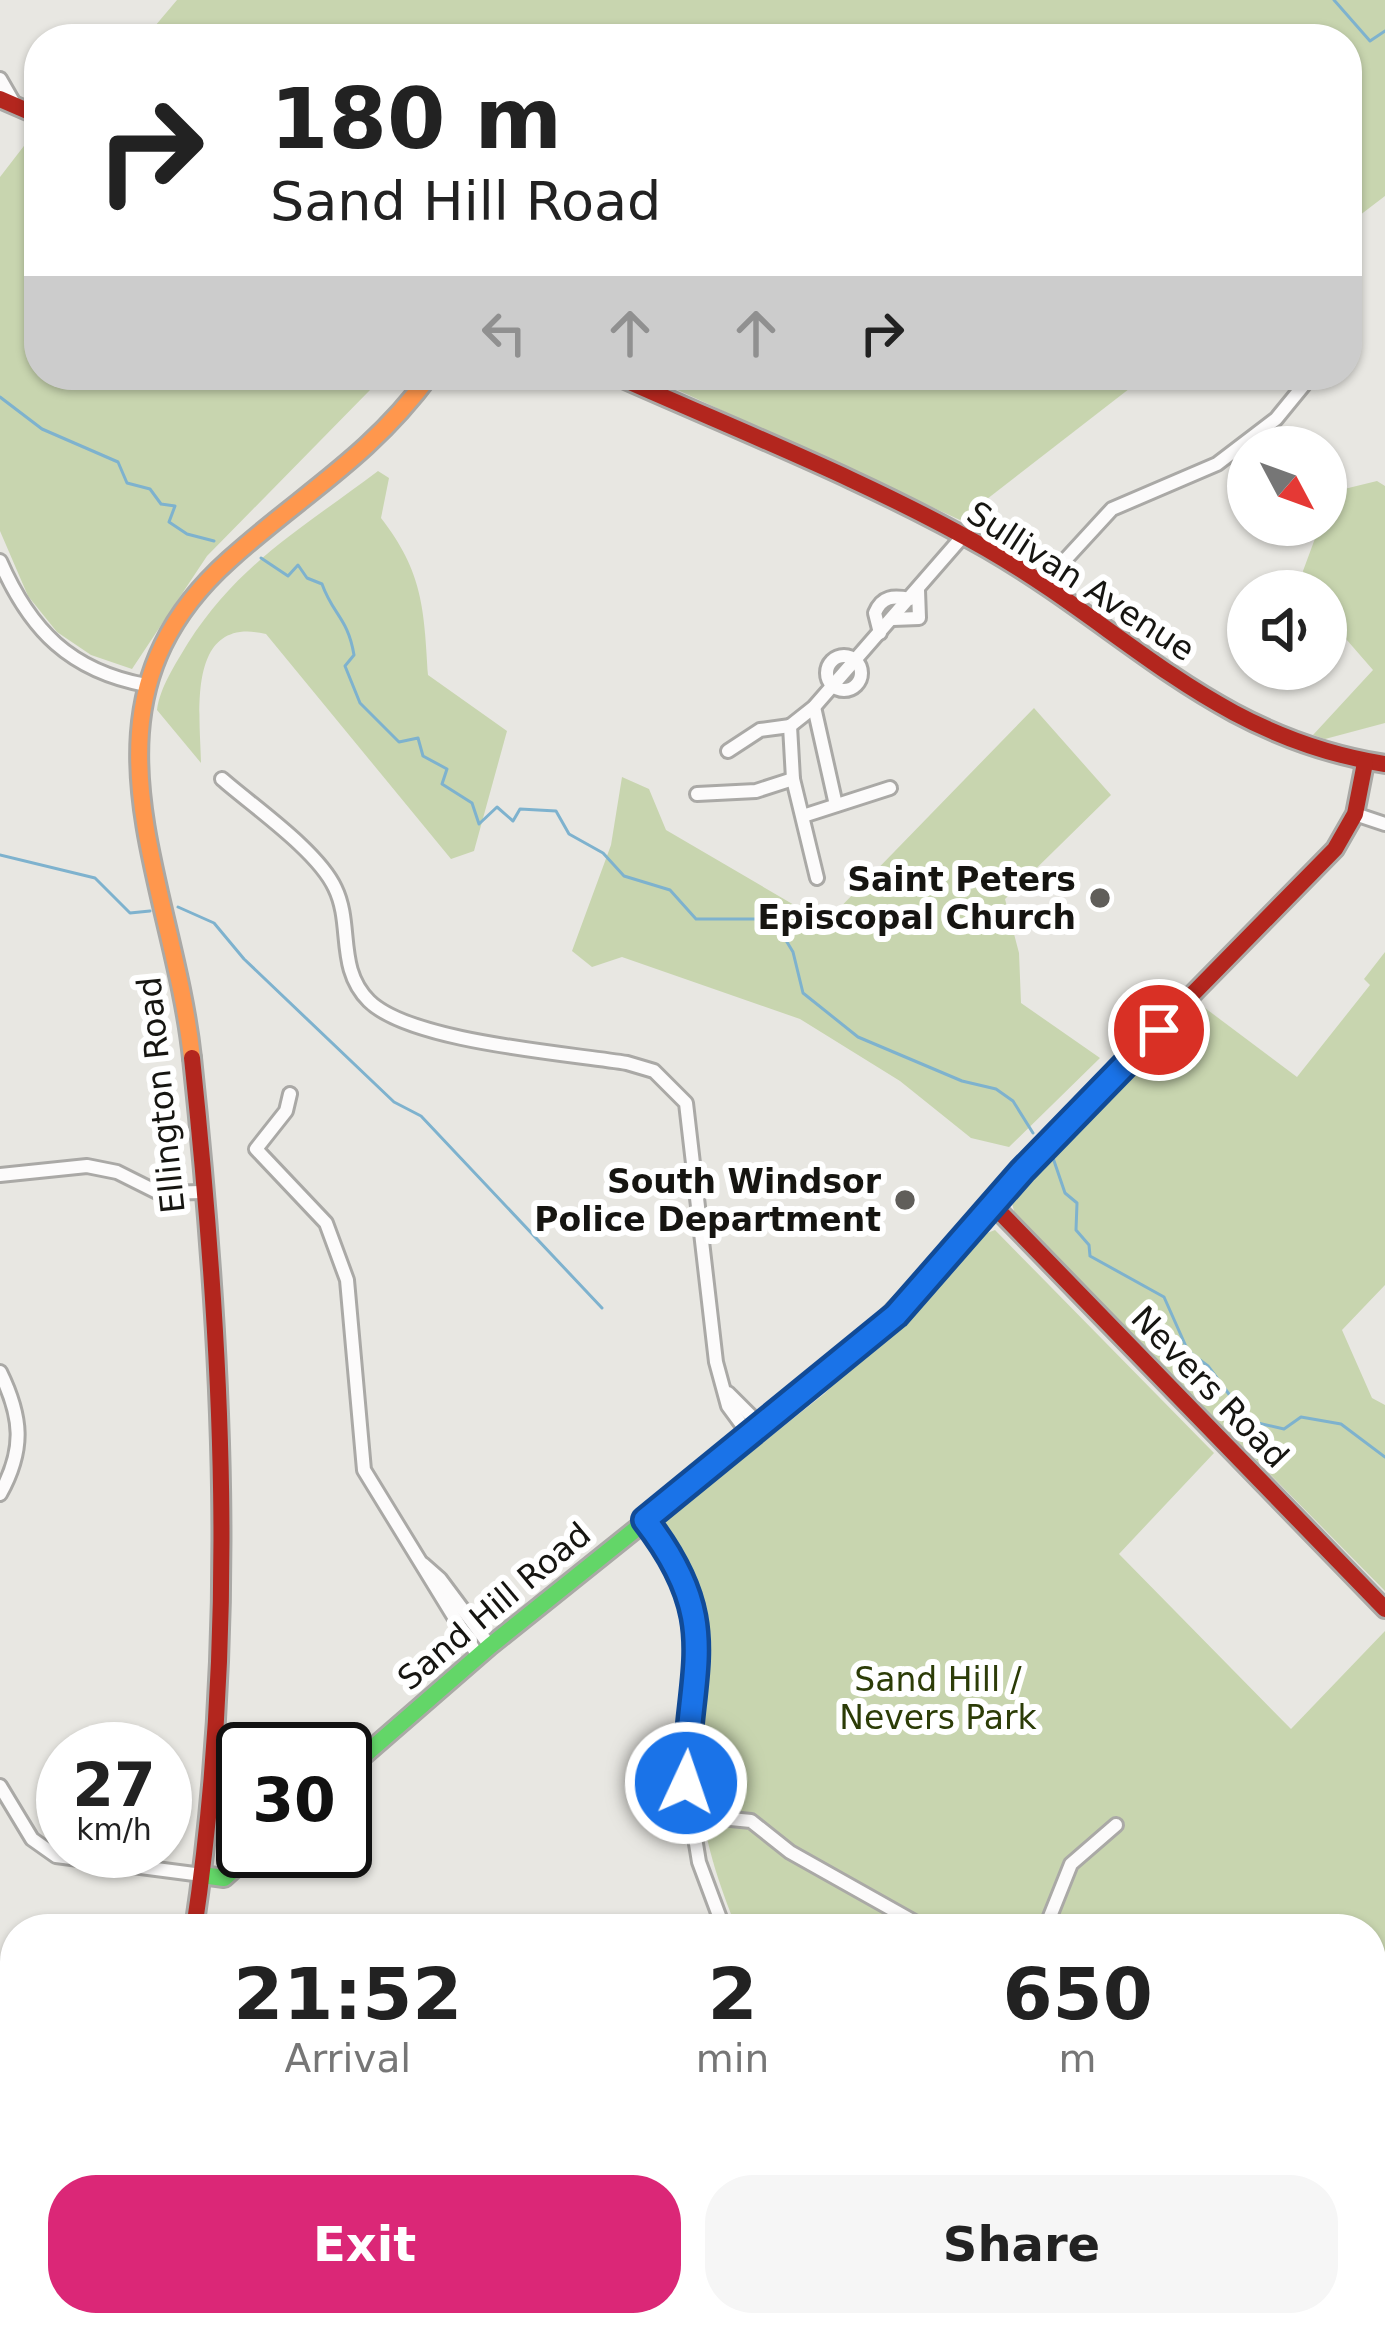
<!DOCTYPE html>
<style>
:root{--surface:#fff;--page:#f6f6f6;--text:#222;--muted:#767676;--accent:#db2777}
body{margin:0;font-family:"DejaVu Sans",sans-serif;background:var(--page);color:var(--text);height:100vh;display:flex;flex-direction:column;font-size:45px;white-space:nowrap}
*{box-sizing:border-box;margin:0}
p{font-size:39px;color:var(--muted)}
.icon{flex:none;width:66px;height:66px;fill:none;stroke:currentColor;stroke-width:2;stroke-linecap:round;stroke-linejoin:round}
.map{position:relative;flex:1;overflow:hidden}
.drawer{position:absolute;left:0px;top:1914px;width:1386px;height:423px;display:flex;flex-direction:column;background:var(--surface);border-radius:48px 48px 0 0;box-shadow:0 3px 9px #0004}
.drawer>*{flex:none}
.banner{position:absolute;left:24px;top:24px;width:1338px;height:366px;border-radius:48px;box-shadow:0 3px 9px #0004;background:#fff;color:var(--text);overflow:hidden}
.needle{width:78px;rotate:131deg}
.fabs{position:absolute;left:1227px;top:426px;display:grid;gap:24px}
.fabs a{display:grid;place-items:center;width:120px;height:120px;border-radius:50%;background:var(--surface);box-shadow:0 3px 9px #0004;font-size:60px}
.speed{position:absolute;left:36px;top:1722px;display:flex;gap:24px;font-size:60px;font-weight:700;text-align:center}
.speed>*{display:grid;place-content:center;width:156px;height:156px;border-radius:50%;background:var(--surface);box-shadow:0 3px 9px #0004;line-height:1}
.speed small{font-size:30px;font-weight:400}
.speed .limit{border:6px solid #111;border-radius:18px;background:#fff;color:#111}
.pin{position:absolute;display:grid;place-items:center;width:102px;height:102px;color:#fff;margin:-51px;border:6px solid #fff;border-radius:50%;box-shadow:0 3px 12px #0007}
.me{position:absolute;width:132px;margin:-66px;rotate:3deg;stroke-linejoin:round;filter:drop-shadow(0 0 9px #0008)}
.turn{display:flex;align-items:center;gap:42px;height:252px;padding:0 48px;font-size:54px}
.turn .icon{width:156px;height:156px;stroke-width:2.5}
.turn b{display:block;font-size:84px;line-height:102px}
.lanes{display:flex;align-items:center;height:114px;padding:0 48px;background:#0003;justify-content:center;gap:60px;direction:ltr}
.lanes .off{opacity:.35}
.eta{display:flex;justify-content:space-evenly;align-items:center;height:204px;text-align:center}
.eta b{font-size:72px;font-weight:700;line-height:84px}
.action{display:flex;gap:24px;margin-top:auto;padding:24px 48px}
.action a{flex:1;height:138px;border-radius:48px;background:var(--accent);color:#fff;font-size:48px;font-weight:700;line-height:138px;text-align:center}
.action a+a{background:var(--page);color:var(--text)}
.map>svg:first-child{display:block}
.green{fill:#c8d5af}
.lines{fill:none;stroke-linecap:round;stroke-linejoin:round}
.stream{stroke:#7eb2ce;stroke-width:3}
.street-casing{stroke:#aaa9a6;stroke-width:18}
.fast-casing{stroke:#aaa9a6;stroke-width:22}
.slow-casing{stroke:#aaa9a6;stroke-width:22}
.jam-casing{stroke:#aaa9a6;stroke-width:22}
.street{stroke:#fcfbfb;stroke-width:12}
.fast{stroke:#63d668;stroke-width:16}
.slow{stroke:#ff974d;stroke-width:16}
.jam{stroke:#b3261e;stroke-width:16}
.route-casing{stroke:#114b97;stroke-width:30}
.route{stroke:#1a73e8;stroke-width:21}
.poi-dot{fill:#605e5a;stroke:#fff;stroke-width:4.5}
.labels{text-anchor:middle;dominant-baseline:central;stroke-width:12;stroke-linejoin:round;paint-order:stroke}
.street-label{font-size:33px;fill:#161511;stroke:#fff}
.poi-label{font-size:33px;font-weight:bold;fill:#161511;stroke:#fff;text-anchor:end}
.park-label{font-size:33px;fill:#2c3c07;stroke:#fff}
</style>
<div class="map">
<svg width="1385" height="2336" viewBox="0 0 1385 2336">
<rect width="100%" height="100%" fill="#e8e7e2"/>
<g class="green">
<path d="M177,0H1385V196L1347,225V39H144Z"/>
<path d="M37,129L39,375H337L370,390L207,556L132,669L91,655L57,632L28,596L0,531V177Z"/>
<path d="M645,375H1147L960,520Z"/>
<path d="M378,471L389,478L381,518C423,572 424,609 428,675L507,731L474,851L451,859L266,634C186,615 200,713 201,763L157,710C160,687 176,663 188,643C240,562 304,527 378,471Z"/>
<path d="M1377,481L1385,486V723L1325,739L1313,735L1373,670L1326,616V591H1310L1303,571L1320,525H1326L1332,492Z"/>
<path d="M1034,708L1111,795L1005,899L1019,953L1021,1003L1100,1058L1009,1147L971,1138L900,1081L800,1019L622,957L592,967L572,951L611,845L622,777L649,789L666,830L825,923Z"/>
<path d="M1385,952V1285L1342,1330L1372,1398L1385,1405V1591L1015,1215L1012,1203L1066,1138L1201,1005L1297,1077L1370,985L1364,979Z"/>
<path d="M995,1230L1214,1453L1119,1554L1291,1729L1385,1631V2336H917L910,2322H1371V1929H737C719,1884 702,1836 700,1787C695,1678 738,1623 662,1523L824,1394L982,1235Z"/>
</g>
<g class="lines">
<g class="stream">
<path d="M1334,0L1370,41L1385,31"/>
<path d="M0,397L42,429L118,462L127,483L150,489L161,504L175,506L169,522L187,534L214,541"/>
<path d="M261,558L288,576L298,565L307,578L322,584C333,615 348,618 354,655L345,666L360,703L399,742L418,738L423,756L447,769L442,784L472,803L479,824L497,807L513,821L520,809L556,811L569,834L603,853L624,876L670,890L696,919H773L793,952L803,993L858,1037L962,1081L996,1089L1013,1101L1033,1133"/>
<path d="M0,855L95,878L130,913L150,911"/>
<path d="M178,907L214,923L244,959L394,1102L421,1116L602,1308"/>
<path d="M1052,1155L1065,1193L1077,1203L1076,1230L1089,1245L1090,1256L1164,1297L1188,1351L1208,1366L1249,1421L1284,1429L1301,1417L1341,1424L1385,1457"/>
</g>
<defs>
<g id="street">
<path d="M0,79L15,105"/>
<path d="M0,561C30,630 70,671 146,685"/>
<path d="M1043,584L1112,509L1217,464L1276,419L1312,375"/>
<path d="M893,619L919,618L918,590"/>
<path d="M880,633L875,613C882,596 893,596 910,599"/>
<circle cx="844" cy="673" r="17"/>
<path d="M814,707L836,805"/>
<path d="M790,726L814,707L963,536"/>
<path d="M790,726L793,779L817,878"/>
<path d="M728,751L760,730L790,726"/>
<path d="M222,779C254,807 318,851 335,888C353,925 336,968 369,1001C411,1042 565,1053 627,1063L654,1071L686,1103L716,1362L728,1406L750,1436"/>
<path d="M697,794L756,791L793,779"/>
<path d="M1355,814L1385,824"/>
<path d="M803,816L890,788"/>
<path d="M290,1094L286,1111L256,1149L326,1223L347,1280L364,1470L478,1656"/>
<path d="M0,1175L87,1166L117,1172L159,1193L202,1192"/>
<path d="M0,1372C22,1417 25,1449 0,1494"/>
<path d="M728,1393L762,1427"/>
<path d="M645,1520L693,1599L700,1663L686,1783L699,1862L724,1929"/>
<path d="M423,1564L440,1579L490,1646"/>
<path d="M0,1786L32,1839L56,1856L202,1875"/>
<path d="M690,1815L751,1821L790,1852L927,1929"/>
<path d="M1045,1929L1071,1864L1116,1825"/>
<path d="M468,2322L470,2336"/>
<path d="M795,2322L797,2336"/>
<path d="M897,2322L904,2336"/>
<path d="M14,2336H61"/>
<path d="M323,2336L438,2322"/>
</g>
<g id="fast">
<path d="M345,1772L490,1646L843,1363L983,1219"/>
<path d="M202,1875L224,1878L254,1851"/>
<path d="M78,2336L83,2322"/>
</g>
<path id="slow" d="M192,1058C173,878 64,708 229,560C302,494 369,458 430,375"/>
<g id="jam">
<path d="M0,99L39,116"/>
<path d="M614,375C739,431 868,481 987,549C1129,631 1214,737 1385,764"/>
<path d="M192,1058C223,1350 238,1637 194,1929"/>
<path d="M993,1205L1385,1609"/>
<path d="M983,1219L1069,1120L1335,849L1355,814L1365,763"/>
</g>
</defs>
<use href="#street" class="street-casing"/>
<use href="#fast" class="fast-casing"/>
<use href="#slow" class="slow-casing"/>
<use href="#jam" class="jam-casing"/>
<use href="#street" class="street"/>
<use href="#fast" class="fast"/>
<use href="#slow" class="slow"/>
<use href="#jam" class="jam"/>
</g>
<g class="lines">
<defs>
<path id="route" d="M686,1783C688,1667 725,1623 645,1520L896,1315L1022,1171L1159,1030"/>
</defs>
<use href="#route" class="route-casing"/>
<use href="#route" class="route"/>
</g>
<g class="poi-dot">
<circle cx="1100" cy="898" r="12"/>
<circle cx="905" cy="1200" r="12"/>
</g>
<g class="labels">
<g class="street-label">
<text transform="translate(1081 581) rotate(33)">Sullivan Avenue</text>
<text transform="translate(161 1095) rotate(-96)">Ellington Road</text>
<text transform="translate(1210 1387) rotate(46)">Nevers Road</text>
<text transform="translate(494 1606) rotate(-40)">Sand Hill Road</text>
</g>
<g class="poi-label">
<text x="1076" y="879">Saint Peters<tspan x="1076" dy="38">Episcopal Church</tspan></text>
<text x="881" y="1181">South Windsor<tspan x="881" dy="38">Police Department</tspan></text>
</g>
<g class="park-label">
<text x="938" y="1679">Sand Hill /<tspan x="938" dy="38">Nevers Park</tspan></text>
</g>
</g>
</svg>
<div class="fabs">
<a><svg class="needle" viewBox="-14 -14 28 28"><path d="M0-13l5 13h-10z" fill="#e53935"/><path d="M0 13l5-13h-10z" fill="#767676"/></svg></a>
<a><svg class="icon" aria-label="sound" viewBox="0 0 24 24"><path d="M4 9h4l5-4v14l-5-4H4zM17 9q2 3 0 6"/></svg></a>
</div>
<div class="speed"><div>27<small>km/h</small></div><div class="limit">30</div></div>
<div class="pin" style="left:1159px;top:1030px;background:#d93025"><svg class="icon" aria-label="arrive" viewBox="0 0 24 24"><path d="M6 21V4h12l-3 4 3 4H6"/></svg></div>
<svg class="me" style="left:686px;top:1783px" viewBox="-20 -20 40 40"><circle r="17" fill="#1a73e8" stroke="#fff" stroke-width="3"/><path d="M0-11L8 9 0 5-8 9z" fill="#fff"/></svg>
<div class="banner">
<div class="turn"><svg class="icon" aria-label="right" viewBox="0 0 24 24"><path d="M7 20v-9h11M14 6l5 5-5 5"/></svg><div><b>180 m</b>Sand Hill Road</div></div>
<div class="lanes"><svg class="icon off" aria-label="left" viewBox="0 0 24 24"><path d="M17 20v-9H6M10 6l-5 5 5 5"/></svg><svg class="icon off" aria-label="ahead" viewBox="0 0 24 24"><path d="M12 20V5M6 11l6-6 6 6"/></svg><svg class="icon off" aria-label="ahead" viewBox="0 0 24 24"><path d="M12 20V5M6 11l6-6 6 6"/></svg><svg class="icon" aria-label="right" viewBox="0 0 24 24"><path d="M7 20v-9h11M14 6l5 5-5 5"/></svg></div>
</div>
<section class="drawer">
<div class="eta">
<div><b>21:52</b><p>Arrival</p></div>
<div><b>2</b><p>min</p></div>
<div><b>650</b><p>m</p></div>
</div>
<div class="action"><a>Exit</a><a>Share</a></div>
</section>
</div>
